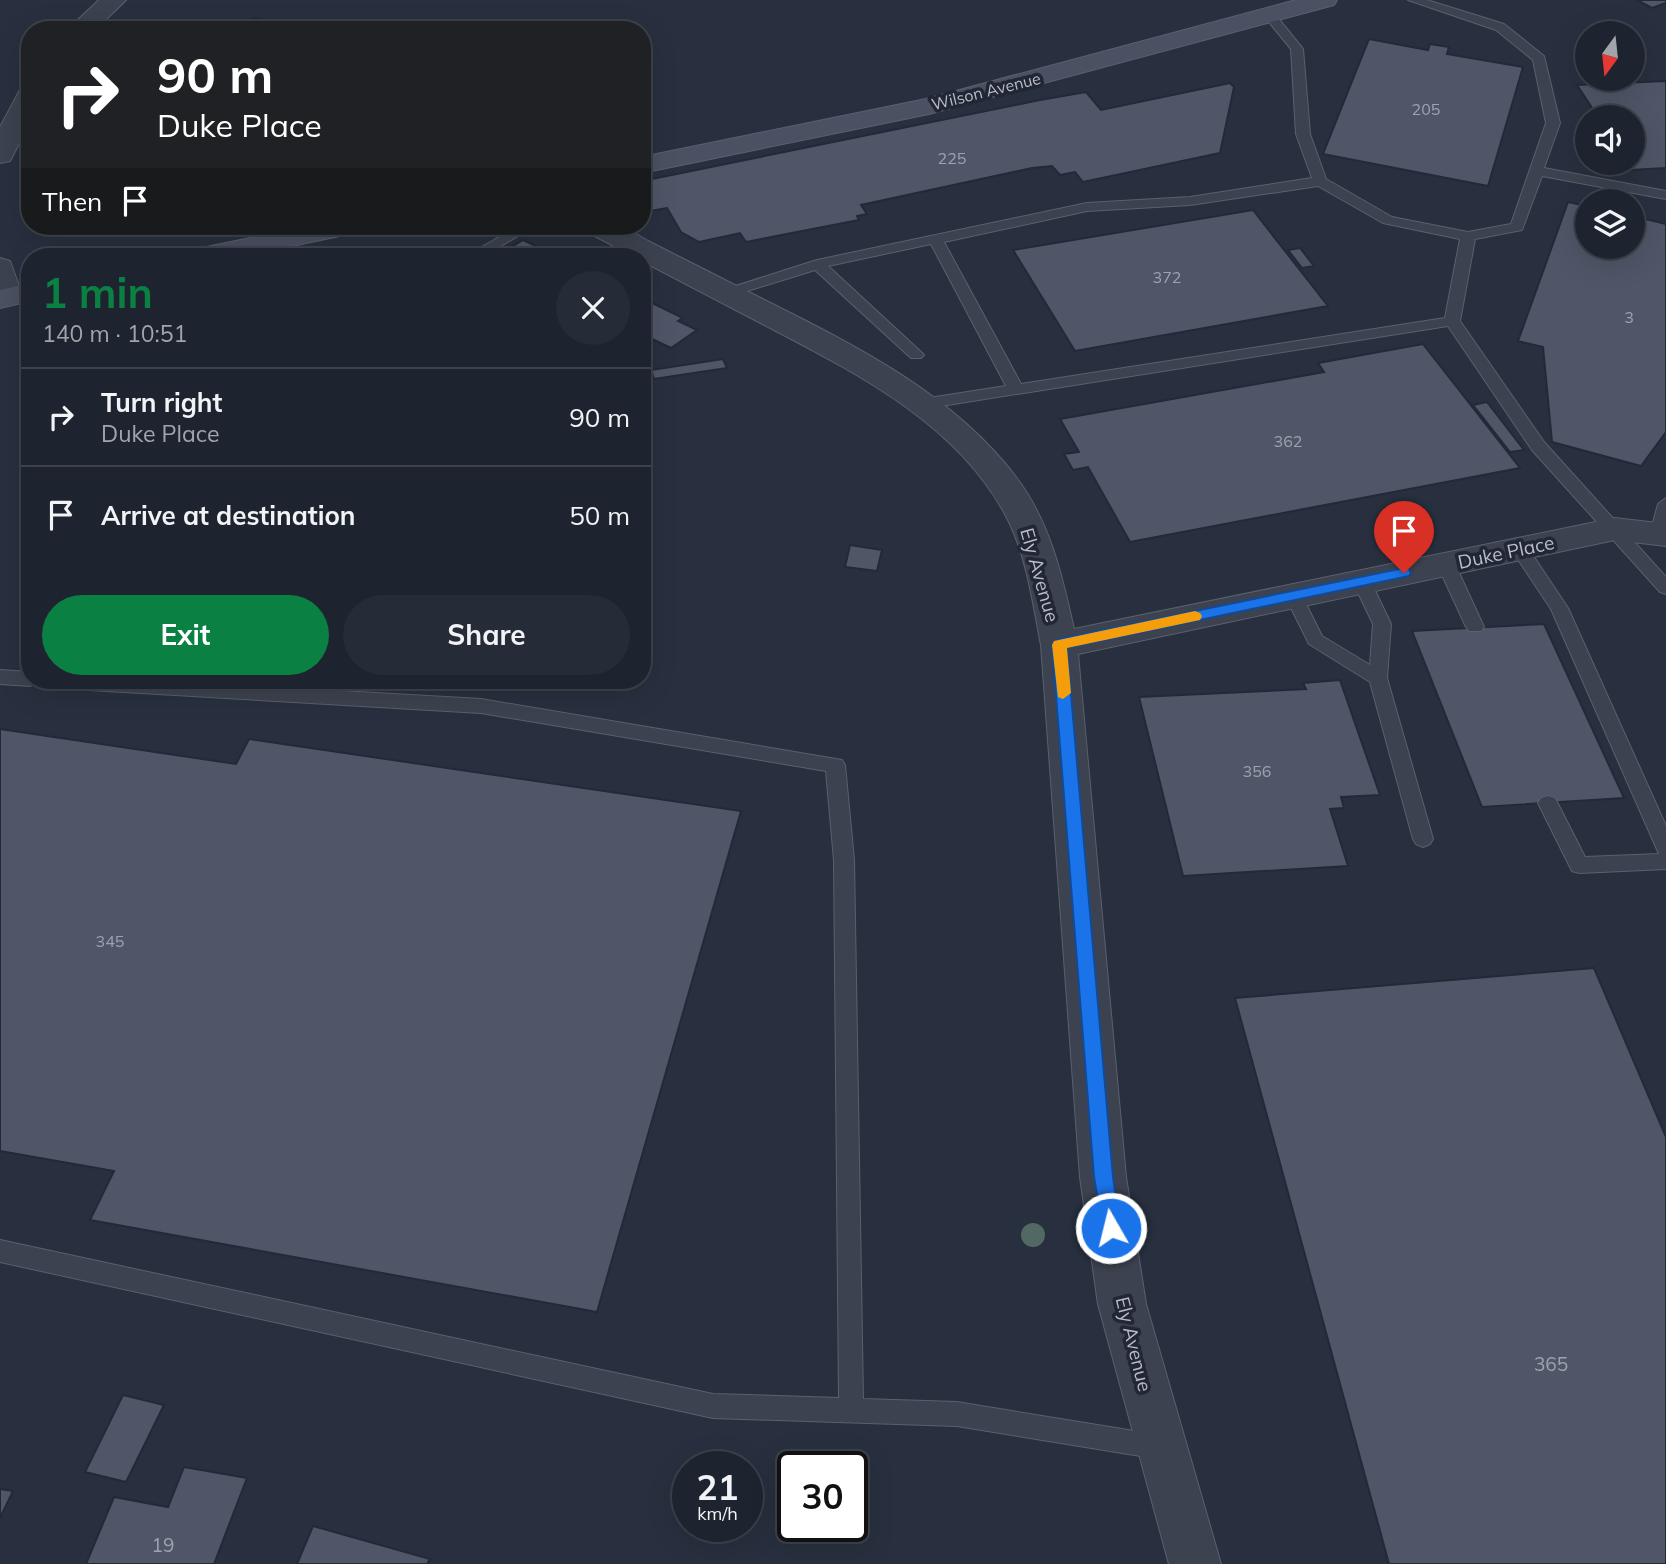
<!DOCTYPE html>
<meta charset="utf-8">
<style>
:root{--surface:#1e242f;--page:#262c37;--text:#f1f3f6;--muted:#a1a4aa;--line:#3c414b;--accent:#0b8043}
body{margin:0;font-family:Mulish,sans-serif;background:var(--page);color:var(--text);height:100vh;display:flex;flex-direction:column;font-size:26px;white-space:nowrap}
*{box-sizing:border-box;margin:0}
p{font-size:23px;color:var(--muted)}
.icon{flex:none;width:38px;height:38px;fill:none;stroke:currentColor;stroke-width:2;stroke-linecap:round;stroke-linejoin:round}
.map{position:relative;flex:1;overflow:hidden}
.sheet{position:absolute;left:21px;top:248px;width:630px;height:441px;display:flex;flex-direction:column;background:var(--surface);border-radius:28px;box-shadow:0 7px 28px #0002,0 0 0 2px var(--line)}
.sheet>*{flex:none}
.banner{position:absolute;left:21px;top:21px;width:630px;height:214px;border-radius:28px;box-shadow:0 7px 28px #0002,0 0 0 2px var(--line);background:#202124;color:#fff;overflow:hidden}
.needle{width:46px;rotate:195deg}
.fabs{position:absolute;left:1575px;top:21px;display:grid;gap:14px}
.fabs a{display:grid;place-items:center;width:70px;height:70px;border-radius:50%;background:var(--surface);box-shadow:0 7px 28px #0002,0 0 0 2px var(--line);font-size:35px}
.speed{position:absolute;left:672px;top:1451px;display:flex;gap:14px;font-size:35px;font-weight:700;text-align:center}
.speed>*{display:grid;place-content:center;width:91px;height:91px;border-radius:50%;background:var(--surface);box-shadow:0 7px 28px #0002,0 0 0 2px var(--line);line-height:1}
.speed small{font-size:18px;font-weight:400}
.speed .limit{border:4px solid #111;border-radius:10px;background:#fff;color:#111}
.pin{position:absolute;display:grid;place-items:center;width:60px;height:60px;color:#fff;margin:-72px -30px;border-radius:50% 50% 50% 0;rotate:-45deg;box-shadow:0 0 7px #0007}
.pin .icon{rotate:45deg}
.me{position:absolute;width:77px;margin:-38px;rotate:352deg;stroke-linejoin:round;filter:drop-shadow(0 0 5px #0008)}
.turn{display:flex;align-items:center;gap:24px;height:147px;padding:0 21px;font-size:32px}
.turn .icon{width:91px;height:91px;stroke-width:2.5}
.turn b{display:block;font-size:49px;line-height:60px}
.then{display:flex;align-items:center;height:66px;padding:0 21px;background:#0003;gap:14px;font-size:26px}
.round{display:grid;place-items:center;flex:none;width:74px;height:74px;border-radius:37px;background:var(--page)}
.overview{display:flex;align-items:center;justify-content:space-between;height:119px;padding:0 21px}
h1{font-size:42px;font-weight:700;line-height:52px;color:var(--accent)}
.button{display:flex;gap:14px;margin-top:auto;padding:14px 21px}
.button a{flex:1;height:80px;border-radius:42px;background:var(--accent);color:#fff;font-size:28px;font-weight:700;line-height:80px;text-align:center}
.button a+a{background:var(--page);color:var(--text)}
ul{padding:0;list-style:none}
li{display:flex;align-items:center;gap:21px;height:98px;padding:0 21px;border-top:2px solid var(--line)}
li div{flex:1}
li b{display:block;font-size:26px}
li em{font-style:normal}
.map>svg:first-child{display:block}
.building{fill:#4f5667;stroke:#232936;stroke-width:2}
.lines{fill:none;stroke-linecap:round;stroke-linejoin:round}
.lane-casing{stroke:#5a606c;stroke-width:2}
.street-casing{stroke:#5a606c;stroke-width:2}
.secondary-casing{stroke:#5a606c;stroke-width:2}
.lane{fill:#3c424f;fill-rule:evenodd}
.street{fill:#3c424f;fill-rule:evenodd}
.secondary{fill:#4b5162;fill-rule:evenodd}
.tree{fill:#516962}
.route{fill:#1a73e8;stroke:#114b97;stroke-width:2}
.slow{fill:#f59e0b}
.labels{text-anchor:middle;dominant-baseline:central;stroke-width:7;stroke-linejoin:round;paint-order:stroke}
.far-street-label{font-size:16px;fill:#b9bdc9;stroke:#212734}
.number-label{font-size:16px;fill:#9ea3b0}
.street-label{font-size:19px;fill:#b9bdc9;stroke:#212734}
.near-number-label{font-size:19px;fill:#9ea3b0}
</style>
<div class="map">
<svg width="1666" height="1564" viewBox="0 0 1666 1564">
<rect width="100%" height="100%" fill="#28303f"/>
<g class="building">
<path d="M1637,0H1666V3L1652,8Z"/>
<path d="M254,18L297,30H237Z"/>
<path d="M1369,39L1428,50L1430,44L1449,47L1447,54L1523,67L1488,186L1323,154Z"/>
<path d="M1666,81V168L1631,170L1626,163H1633V117H1598L1577,85Z"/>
<path d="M1230,83L1234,87L1220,153L1083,182L1075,172L1060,175L1052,166L1032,168L861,205L867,214L857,216L859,220L746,242L740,233L699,242L681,232L667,208L650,211L642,197V181L1040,100L1086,92L1101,110Z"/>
<path d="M1568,202L1587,206V247H1633V216L1666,224V432L1641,466L1552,442L1543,347L1518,341Z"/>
<path d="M1253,210L1328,306L1075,351L1013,250Z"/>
<path d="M523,240L559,257H495Z"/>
<path d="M1300,248L1314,266L1302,268L1288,250Z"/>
<path d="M642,298L683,318L678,321L697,330L671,348L652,339L642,346Z"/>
<path d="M1423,344L1520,468L1130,542L1088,467L1073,470L1064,454L1079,452L1060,419L1324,372L1318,363Z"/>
<path d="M723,359L727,368L654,379L651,370Z"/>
<path d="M1487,402L1524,450L1510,452L1473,405Z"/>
<path d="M850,545L882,550L877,571L845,567Z"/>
<path d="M1544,624L1624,798L1482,807L1412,631Z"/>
<path d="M1340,680L1380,795L1341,797L1344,808L1330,809L1348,866L1183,876L1139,697L1306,689L1303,683Z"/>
<path d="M0,729L236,764L249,739L741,811L597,1312L90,1220L114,1171L0,1151Z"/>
<path d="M1594,968L1666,1137V1564H1389L1235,998Z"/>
<path d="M123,1395L164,1405L126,1482L85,1472Z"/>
<path d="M184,1467L247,1478L214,1564H86L114,1497L168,1507Z"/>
<path d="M0,1489L13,1491L0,1518Z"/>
<path d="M313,1526L430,1559L427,1564H297Z"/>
</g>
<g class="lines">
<defs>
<g id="lane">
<path d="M1408,0H1427L1504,24L1544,56L1560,123L1544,168L1666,191V199L1542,176L1522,230L1475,239L1460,321L1544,442L1666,577V594L1660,592L1532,450L1448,326L922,409L916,408L914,404L916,400L1006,386L931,244L828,266L921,352L924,355L921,358H911L815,270L728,297L721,293L723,290L817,260L1087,203L1190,197L1312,178L1296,134L1291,49L1264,16L1270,12L1274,13L1303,49L1310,134L1326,179L1392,217L1468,232L1511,224L1546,123L1533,60L1496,30ZM1318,186L1383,223L1460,239L1445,318L1021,384L944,242L1087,211L1190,205Z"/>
<path d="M518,226H535L482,257H465Z"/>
<path d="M1666,498V537L1659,540L1650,534L1658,504Z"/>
<path d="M1520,543L1526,545L1568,608L1666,826V869L1579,873L1572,871L1538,803L1541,798L1548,796L1555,798L1585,857L1659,854L1551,609L1511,549Z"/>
<path d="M1446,558L1455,564L1484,627L1481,631H1469L1466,627L1437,564Z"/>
<path d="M1362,576L1371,582L1391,624L1387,678L1433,839L1430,844L1423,847L1416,844L1413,839L1370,682L1309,644L1285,596L1288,592H1300L1322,636L1370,665L1373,624L1353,582Z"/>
<path d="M0,670L30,672V681H38L30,686L0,684Z"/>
<path d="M46,681H164L481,699L842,760L845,765L854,860L863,1399L957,1402L1159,1435L1168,1438L1172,1447L1168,1456L1159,1459L957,1426L713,1418L0,1262V1240L713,1394L839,1398L834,860L826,771L481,713L55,688L49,686Z"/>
</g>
<g id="street">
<path d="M99,0H126L95,30H67Z"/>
<path d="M30,86V122L10,161L0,163V127L21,88Z"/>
<path d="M583,226C594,226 609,223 620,226C629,229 639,236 648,241C672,253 695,265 719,277C824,331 943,381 1016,477C1050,522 1062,575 1074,629L1615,518L1666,524V546L1615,540L1078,654L1126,1177L1146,1304L1221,1564H1169L1098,1304L1080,1177L1041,645C1033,604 1027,559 1009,522C963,428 862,376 774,330C730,307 686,284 642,261V257H635L587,232Z"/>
<path d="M0,258L10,261L23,297L19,303L8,306L0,304Z"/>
</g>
<g id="secondary">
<path d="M1296,0H1337L1334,5L929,114L642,173V157L926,99Z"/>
<path d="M308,226H363L359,232L239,257H182L187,251Z"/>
<path d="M30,283V301L0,308V290Z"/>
</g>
</defs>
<use href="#lane" class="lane-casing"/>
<use href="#street" class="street-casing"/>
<use href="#secondary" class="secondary-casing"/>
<use href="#lane" class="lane"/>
<use href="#street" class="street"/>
<use href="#secondary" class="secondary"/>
</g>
<circle class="tree" cx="1033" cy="1235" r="12"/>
<path class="route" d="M1404,568L1409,569L1411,573L1409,576L1067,648L1113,1177L1120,1228L1117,1234L1111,1236L1104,1234L1094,1177L1052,645L1059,639Z"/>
<path class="slow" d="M1195,611L1200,613L1202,616L1200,620L1067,648L1071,693L1063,699L1058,697L1052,645L1054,641Z"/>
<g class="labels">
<g class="far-street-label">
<text transform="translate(986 91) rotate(-14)">Wilson Avenue</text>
</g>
<g class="number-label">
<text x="1426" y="109">205</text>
<text x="952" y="158">225</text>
<text x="1167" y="277">372</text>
<text x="1629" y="317">3</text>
<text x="1288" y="441">362</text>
<text x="1257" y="771">356</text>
<text x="110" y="941">345</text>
</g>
<g class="street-label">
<text transform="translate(1506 552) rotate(-12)">Duke Place</text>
<text transform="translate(1040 575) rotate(74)">Ely Avenue</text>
<text transform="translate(1134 1344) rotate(76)">Ely Avenue</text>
</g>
<g class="near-number-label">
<text x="1551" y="1364">365</text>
<text x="163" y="1545">19</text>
</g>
</g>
</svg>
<div class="fabs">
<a><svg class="needle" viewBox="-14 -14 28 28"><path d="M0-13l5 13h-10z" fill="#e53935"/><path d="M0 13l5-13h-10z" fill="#a1a4aa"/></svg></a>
<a><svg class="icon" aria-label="sound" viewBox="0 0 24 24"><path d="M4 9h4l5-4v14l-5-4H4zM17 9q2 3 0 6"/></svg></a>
<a><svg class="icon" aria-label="layers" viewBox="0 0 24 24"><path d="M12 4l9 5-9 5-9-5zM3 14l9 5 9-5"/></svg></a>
</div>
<div class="speed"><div>21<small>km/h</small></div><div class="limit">30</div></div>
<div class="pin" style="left:1404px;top:573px;background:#d93025"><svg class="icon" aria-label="arrive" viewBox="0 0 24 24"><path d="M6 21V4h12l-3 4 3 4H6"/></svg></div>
<svg class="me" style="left:1111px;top:1228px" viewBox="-20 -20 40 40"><circle r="17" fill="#1a73e8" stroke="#fff" stroke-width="3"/><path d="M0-11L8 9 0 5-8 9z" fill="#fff"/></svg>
<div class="banner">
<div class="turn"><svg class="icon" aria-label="right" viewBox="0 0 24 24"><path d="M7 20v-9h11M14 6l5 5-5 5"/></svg><div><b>90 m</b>Duke Place</div></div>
<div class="then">Then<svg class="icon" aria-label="arrive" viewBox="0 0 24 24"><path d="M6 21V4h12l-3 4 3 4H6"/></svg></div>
</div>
<section class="sheet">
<div class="overview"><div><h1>1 min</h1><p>140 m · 10:51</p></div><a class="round"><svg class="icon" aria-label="close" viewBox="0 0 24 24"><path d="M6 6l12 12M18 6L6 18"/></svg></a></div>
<ul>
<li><svg class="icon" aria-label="right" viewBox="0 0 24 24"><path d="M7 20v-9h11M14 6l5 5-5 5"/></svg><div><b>Turn right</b><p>Duke Place</p></div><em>90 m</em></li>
<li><svg class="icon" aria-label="arrive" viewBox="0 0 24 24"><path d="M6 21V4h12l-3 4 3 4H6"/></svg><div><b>Arrive at destination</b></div><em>50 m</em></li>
</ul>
<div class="button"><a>Exit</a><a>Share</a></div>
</section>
</div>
